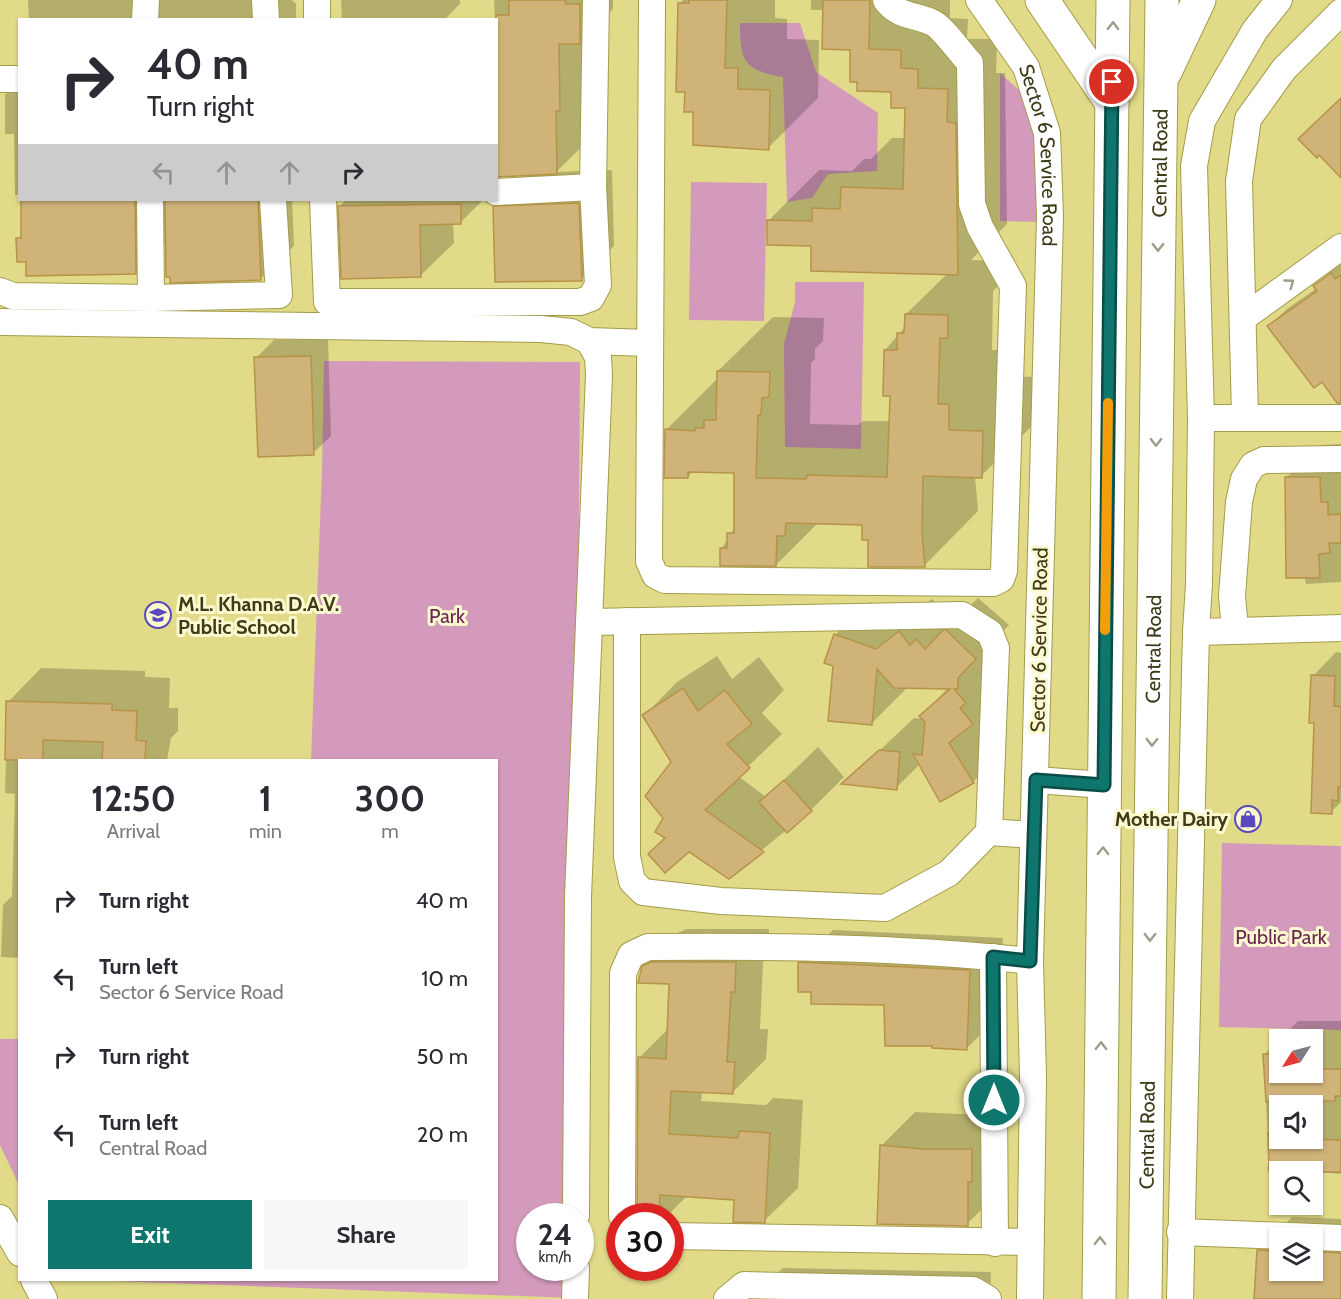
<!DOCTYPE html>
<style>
:root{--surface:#fff;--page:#f7f7f7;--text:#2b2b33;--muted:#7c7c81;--accent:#0f766e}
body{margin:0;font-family:Cabin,sans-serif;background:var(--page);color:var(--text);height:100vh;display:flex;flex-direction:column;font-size:22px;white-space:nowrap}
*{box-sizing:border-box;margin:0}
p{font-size:20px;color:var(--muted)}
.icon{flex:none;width:33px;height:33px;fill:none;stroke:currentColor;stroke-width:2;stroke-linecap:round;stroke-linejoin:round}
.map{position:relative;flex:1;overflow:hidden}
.panel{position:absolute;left:18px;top:759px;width:480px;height:522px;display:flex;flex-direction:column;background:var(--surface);border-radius:0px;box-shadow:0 2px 4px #0004}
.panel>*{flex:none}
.top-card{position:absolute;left:18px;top:18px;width:480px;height:183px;border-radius:0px;box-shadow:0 2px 4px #0004;background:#fff;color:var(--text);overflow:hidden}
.needle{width:39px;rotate:234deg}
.buttons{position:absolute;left:1269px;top:1029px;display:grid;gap:12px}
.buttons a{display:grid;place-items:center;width:54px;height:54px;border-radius:0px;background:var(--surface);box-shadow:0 2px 4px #0004;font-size:30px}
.speed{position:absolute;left:516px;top:1203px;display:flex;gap:12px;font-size:30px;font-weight:700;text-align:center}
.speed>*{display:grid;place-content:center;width:78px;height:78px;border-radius:50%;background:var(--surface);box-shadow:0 2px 4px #0004;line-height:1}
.speed small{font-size:15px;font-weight:400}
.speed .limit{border:9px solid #d22;background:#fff;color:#111}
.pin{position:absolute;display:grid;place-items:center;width:51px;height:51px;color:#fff;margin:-26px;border:3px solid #fff;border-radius:50%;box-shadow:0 2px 6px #0007}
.me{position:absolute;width:66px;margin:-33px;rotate:0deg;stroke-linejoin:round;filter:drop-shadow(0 0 4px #0008)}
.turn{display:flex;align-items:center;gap:21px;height:126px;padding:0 30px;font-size:27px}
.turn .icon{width:78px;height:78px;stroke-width:2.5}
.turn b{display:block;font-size:42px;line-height:51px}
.lanes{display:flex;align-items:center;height:57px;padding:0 30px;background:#0003;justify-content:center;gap:30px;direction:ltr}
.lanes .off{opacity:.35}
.eta{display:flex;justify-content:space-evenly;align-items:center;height:102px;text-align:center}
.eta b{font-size:36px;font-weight:800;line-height:42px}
.button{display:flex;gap:12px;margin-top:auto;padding:12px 30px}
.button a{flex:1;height:69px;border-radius:0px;background:var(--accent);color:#fff;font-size:24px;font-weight:800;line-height:69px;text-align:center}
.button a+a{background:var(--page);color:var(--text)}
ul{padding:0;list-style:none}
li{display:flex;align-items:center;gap:18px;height:78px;padding:0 30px}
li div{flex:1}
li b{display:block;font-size:22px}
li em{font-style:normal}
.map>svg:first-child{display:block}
.green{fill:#d49abb}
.shadow{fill:#0003;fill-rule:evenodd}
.building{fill:#d0b379;stroke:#b79348;stroke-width:1.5}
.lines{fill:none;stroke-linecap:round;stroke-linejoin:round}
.minor-casing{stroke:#a39c4b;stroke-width:28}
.major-casing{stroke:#a39c4b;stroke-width:35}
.minor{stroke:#fff;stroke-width:26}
.major{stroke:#fff;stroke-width:33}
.oneway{stroke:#9e9d8c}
.route-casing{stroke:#0a4d48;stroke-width:15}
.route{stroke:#0f766e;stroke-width:10}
.slow{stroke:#f59e0b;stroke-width:10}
.labels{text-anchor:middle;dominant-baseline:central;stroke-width:6;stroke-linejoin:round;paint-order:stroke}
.street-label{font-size:20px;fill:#3e3b19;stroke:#fcf9d1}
.poi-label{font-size:20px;font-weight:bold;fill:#3e3b19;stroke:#fcf9d1;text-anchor:start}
.park-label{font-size:20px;fill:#6a2551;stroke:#fcf9d1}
</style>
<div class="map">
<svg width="1341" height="1299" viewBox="0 0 1341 1299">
<rect width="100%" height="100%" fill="#e1da88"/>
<g class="green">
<path d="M740,23H800L816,72L878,113L877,171L828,174L812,198L787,202L783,77C744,70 740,62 740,23Z"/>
<path d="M1000,73L1041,110V222L1000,221Z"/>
<path d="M691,182L767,183L764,321L689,320Z"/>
<path d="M795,282H864L861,449L785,447L784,344L795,302Z"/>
<path d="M324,361L580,362L574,1216H530V1268H574V1298L86,1280H496V760H311L322,470Z"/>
<path d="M1222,843L1341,846V1030L1219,1027Z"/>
<path d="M0,1039H19V1185L0,1145Z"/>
</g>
<g class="shadow">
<path d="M28,0H292L296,4V20H29Z"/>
<path d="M341,0H460V4L444,20H342Z"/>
<path d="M494,0H613V9L592,30L590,139L556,172L612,170L614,246L581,279L494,207L527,174L495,20Z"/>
<path d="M683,0H775V18L787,19V39L819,40L818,98L768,148L695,111L686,91L679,4Z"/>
<path d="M811,0H950V18L968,19L967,39H997L996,73H1005L1007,224L971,260L1002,261V282L993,291L992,350H1003V376L1037,377L1036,422L981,476H975L978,511L924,566L870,538L864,524L818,523L776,565L722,548L735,527L736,472L694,470L688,477L666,430L718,378V371L773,317L824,318L823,341L815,349V359L811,363L810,424L858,425L863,421H890L891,395L885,350L906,326V314L947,274L813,245L769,220L819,170L852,171L864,159H871L892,138H906L907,107L852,48L824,10H811Z"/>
<path d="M20,80V195H15L14,134H5V95Z"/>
<path d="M23,200H292L294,246L260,279L167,241L135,273L27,261L18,239L22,235Z"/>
<path d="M346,200H483L460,223H453L454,243L420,276L340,206Z"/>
<path d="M1341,262V400L1269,326L1287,309L1317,288L1315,286Z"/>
<path d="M328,339L331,436L313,453L256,358L274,340Z"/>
<path d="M1341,444V582L1306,584L1286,478L1320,445Z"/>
<path d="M978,598L1009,625L991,643L984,711L1006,748L973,782L941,800L920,764L896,788L845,783L914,718L923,719L921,716L949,687L906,686L905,690L872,723L835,635L869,602L910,616L932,599L944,612L959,616Z"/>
<path d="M1336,652L1341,653V802L1331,812L1315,722L1313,676Z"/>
<path d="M717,656L732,679L759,657L784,690L762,713L782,734L738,776L766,797L818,747L844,777L811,810L729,877L666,837L665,818L673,762L644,716L677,682Z"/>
<path d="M41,668L145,671V677L170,678L169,708H178V731L171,738L167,760H20V958L1,957L3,905L12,896L15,794L5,793L8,702Z"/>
<path d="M686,929H769L768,957L763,962L760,1029H768L766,1059L733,1092L702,1091L701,1101L766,1105L773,1098L803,1100L798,1188L764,1221L736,1198L688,1195L667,1216H638L639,1058L669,1028L671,983L644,967L678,933Z"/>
<path d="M833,930L1003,938L1000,1015L967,1048L886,1003L812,990L800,963Z"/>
<path d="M1298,1021H1341V1174L1317,1172L1312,1176V1172H1280V1184H1270L1264,1055ZM1280,1040H1312V1072H1280ZM1280,1106H1312V1138H1280Z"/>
<path d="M915,1112L1005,1116L1000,1191L967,1224L882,1145Z"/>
<path d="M1292,1217L1341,1219V1299H1255L1259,1251ZM1280,1238H1312V1270H1280Z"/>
<path d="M783,1268L991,1272L990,1299H748Z"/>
</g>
<g class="building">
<path d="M509,0H565L566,4H580V44H559L560,111H556L557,174L496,177V15H509Z"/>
<path d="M689,0H727L725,68H738V89L770,90L769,150L693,145V112H684L685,92H676L678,3H689Z"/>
<path d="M823,0H870L869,49L901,50V68L918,69V88L948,89L947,122L956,123L958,275L811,271V246L767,245V220L812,221V208L840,209L841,187L903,189L905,108H891V92L857,91V82H850V50L822,49Z"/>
<path d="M1341,98V178L1319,155L1317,158L1298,139Z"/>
<path d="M21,200H135L136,274L26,276V262H17L16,238H21Z"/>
<path d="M165,200H258L261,280L170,283V277H166Z"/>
<path d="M579,203L582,281L495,282L493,206Z"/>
<path d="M461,204V224L420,225L421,277L341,279L338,206Z"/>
<path d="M1331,273L1335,279L1341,275V403H1337L1322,382L1314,388L1267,326L1317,291L1313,286Z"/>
<path d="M905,314L948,315V338H940L938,404H949V430L983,431L982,478L923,476L922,533L925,567H868V540H862V525L786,523L785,536H777L776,566H720V548H727V533H734V473L688,472V478H664L665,429L695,431V428H704V420H716L717,371L770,372L769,397L762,398L761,415H758L756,478L806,479L807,475L887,477L890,396H883L884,350H897V333H904Z"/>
<path d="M311,356L314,455L258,457L254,357Z"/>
<path d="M1285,477H1320L1321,502H1328V515L1341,514V543H1329L1330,553L1319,554L1320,578H1286Z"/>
<path d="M943,630H946L976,659L958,678V689H954L966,703L960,708L973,724L949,743L974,783L940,802L913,754L922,755L925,722L919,716L950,689L894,688L877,669L872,725L828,721L833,666L824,663L834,634L876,649L899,631L910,645L916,639L925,649Z"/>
<path d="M1311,675L1335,676L1334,706L1341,707V787H1338V801L1332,800V814L1311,813L1314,723H1309Z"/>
<path d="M683,688L698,711L725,690L752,724L727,744L750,768L705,810L764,852L729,879L689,852L665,873L648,854L665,838L655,832L663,818L645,796L671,762L642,715Z"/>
<path d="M6,701L112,704V710L137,711L136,740L146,741L145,760H102L103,742L43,740V760H5Z"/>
<path d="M879,750L900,752L897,790L841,784Z"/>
<path d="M784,780L812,811L787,833L759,802Z"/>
<path d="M651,962H736L735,992H731L727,1062H735L733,1094L671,1091L669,1134L738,1138L739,1131L770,1133L765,1223L733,1222L734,1200L660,1195L659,1216H637L638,1057L666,1059L669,984L638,983L642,966Z"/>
<path d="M798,962L970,970L967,1050L932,1048V1046H885L884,1005L811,1004V992H798Z"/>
<path d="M1263,1054H1280V1072H1312V1054H1321V1069H1341V1096H1335V1101L1266,1102Z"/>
<path d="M1268,1133L1280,1134V1138L1341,1140V1172H1269Z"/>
<path d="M880,1145L922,1149H972V1182H968V1226L877,1224Z"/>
<path d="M1257,1250L1280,1251V1270H1320V1252L1341,1253V1299H1254Z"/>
</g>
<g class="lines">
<defs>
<g id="minor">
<path d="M265,0L266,20"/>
<path d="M317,0V20"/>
<path d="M652,0L649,561L655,575L665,580L993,583L1001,579L1004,571L1013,286L980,227L972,204L970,63C961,54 942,26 931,22C913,14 899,17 886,0"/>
<path id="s1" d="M979,0L1026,67L1047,133L1050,216L1030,961L1033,1076L1030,1299"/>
<path d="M145,20L146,0"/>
<path d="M0,79H20"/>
<path d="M496,192L593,187"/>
<path d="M150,200L151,298"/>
<path d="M323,200L327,302H580L591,298L598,285L593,187L596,0"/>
<path d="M0,291L13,296L151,298L279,295L273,200"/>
<path d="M1243,318L1341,247"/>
<path d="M0,322L541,329L571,332L589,341L649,343"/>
<path d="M1245,416L1239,181L1248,119L1284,69L1341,12"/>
<path d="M1201,418H1341"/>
<path d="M627,621V857L632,881L643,892L721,901L885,908L949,873L989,832"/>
<path d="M589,622L962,615L990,633L996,648L989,832L1033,835"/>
<path d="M1235,630L1232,596L1239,502L1244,479L1253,465L1264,460L1341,459"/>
<path d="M1196,632L1341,628"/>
<path d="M1036,780L1104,785"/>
<path d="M993,957L995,1243"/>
<path d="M576,1216L578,897L599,375L598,357L589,341"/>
<path d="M622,1216L623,973L631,955L648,947C775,946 904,947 1030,961"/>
<path d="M0,1218L20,1253"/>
<path d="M1180,1232L1341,1238"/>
<path d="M670,1236L1031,1242"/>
<path d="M34,1280L44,1299"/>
<path d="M575,1299L576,1268"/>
<path d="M727,1299L744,1285L973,1290L988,1299"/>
<path d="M1180,1299L1196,632L1199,584L1201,418L1194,166L1202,121L1255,30L1279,0"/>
</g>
<g id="major">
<path d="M1042,0L1112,103"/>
<path d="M1165,72L1199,0"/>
<path d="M1099,1299L1113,0"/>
<path id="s2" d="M1145,1299L1162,0"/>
</g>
</defs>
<use href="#minor" class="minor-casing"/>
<use href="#major" class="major-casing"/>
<use href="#minor" class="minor"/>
<use href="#major" class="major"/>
</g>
<defs><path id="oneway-chevron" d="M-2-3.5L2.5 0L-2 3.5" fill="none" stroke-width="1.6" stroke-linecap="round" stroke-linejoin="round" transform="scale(1.5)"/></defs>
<g class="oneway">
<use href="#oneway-chevron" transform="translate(1113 26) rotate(-89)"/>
<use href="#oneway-chevron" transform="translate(1158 247) rotate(91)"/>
<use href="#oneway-chevron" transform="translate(1290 283) rotate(-36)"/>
<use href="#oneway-chevron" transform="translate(1156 442) rotate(91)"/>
<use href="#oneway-chevron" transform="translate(1152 742) rotate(91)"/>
<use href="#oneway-chevron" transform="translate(1103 851) rotate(-89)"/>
<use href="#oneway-chevron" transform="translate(1150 937) rotate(91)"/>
<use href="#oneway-chevron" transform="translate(1101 1046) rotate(-89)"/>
<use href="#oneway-chevron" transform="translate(1100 1241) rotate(-89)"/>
</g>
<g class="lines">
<defs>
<path id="route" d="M994,1100L993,957L1030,961L1036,780L1104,785L1112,82"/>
</defs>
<use href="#route" class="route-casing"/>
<use href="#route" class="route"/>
<path class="slow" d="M1105,630L1108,403"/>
</g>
<defs>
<symbol id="school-ring" viewBox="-11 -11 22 22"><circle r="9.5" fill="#fcf9d1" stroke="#5948c0" stroke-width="1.5"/><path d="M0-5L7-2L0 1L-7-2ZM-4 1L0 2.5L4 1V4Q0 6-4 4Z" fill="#5948c0"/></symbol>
<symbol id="shop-ring" viewBox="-11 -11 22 22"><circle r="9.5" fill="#fcf9d1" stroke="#5948c0" stroke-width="1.5"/><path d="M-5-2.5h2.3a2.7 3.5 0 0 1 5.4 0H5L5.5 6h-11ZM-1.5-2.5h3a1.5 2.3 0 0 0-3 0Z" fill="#5948c0"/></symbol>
</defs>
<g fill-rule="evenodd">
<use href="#school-ring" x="143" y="600" width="30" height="30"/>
<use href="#shop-ring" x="1233" y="804" width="30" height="30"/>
</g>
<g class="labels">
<g class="street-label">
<text stroke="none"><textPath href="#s1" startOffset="172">Sector 6 Service Road</textPath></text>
<text stroke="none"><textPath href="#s2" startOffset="1136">Central Road</textPath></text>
<text transform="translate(1039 640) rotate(-89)">Sector 6 Service Road</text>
<text stroke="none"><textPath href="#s2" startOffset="650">Central Road</textPath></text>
<text stroke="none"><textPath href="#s2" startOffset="164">Central Road</textPath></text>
</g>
<g class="poi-label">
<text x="178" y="604">M.L. Khanna D.A.V.<tspan x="178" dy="23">Public School</tspan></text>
<text x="1228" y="819" text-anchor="end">Mother Dairy</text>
</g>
<g class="park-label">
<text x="447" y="616">Park</text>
<text x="1281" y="937">Public Park</text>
</g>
</g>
</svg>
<div class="buttons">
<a><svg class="needle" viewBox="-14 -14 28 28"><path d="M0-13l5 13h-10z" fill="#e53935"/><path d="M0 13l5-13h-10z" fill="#7c7c81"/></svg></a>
<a><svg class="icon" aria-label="sound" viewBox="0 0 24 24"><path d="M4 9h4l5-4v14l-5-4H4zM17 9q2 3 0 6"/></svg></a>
<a><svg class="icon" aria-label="search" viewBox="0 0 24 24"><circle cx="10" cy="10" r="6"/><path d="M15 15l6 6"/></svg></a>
<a><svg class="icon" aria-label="layers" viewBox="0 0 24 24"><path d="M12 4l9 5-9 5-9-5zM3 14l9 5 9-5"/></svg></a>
</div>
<div class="speed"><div>24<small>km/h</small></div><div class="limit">30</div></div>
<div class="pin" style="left:1112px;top:82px;background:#d93025"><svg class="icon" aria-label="arrive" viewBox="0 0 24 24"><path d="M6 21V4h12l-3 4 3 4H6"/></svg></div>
<svg class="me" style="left:994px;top:1100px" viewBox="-20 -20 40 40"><circle r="17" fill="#0f766e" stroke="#fff" stroke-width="3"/><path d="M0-11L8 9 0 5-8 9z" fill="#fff"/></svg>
<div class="top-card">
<div class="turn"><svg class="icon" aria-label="right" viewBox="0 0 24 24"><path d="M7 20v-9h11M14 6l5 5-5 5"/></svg><div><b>40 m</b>Turn right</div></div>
<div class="lanes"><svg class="icon off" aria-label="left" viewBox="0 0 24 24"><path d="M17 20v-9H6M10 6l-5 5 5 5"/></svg><svg class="icon off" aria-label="ahead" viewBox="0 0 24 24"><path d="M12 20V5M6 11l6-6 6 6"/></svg><svg class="icon off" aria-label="ahead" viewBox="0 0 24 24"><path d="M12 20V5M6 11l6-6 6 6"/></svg><svg class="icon" aria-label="right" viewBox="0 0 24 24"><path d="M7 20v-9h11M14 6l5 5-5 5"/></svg></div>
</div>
<section class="panel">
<div class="eta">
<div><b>12:50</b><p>Arrival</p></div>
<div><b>1</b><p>min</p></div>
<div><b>300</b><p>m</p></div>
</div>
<ul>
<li><svg class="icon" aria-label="right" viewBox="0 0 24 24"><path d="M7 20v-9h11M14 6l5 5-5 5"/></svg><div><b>Turn right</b></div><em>40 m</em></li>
<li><svg class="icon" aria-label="left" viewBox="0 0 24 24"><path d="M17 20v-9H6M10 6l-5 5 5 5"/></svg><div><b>Turn left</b><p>Sector 6 Service Road</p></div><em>10 m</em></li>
<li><svg class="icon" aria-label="right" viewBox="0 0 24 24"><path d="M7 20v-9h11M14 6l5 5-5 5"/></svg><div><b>Turn right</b></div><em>50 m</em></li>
<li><svg class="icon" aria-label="left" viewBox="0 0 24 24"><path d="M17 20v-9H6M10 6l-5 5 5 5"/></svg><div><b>Turn left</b><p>Central Road</p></div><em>20 m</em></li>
</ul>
<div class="button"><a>Exit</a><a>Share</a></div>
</section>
</div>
